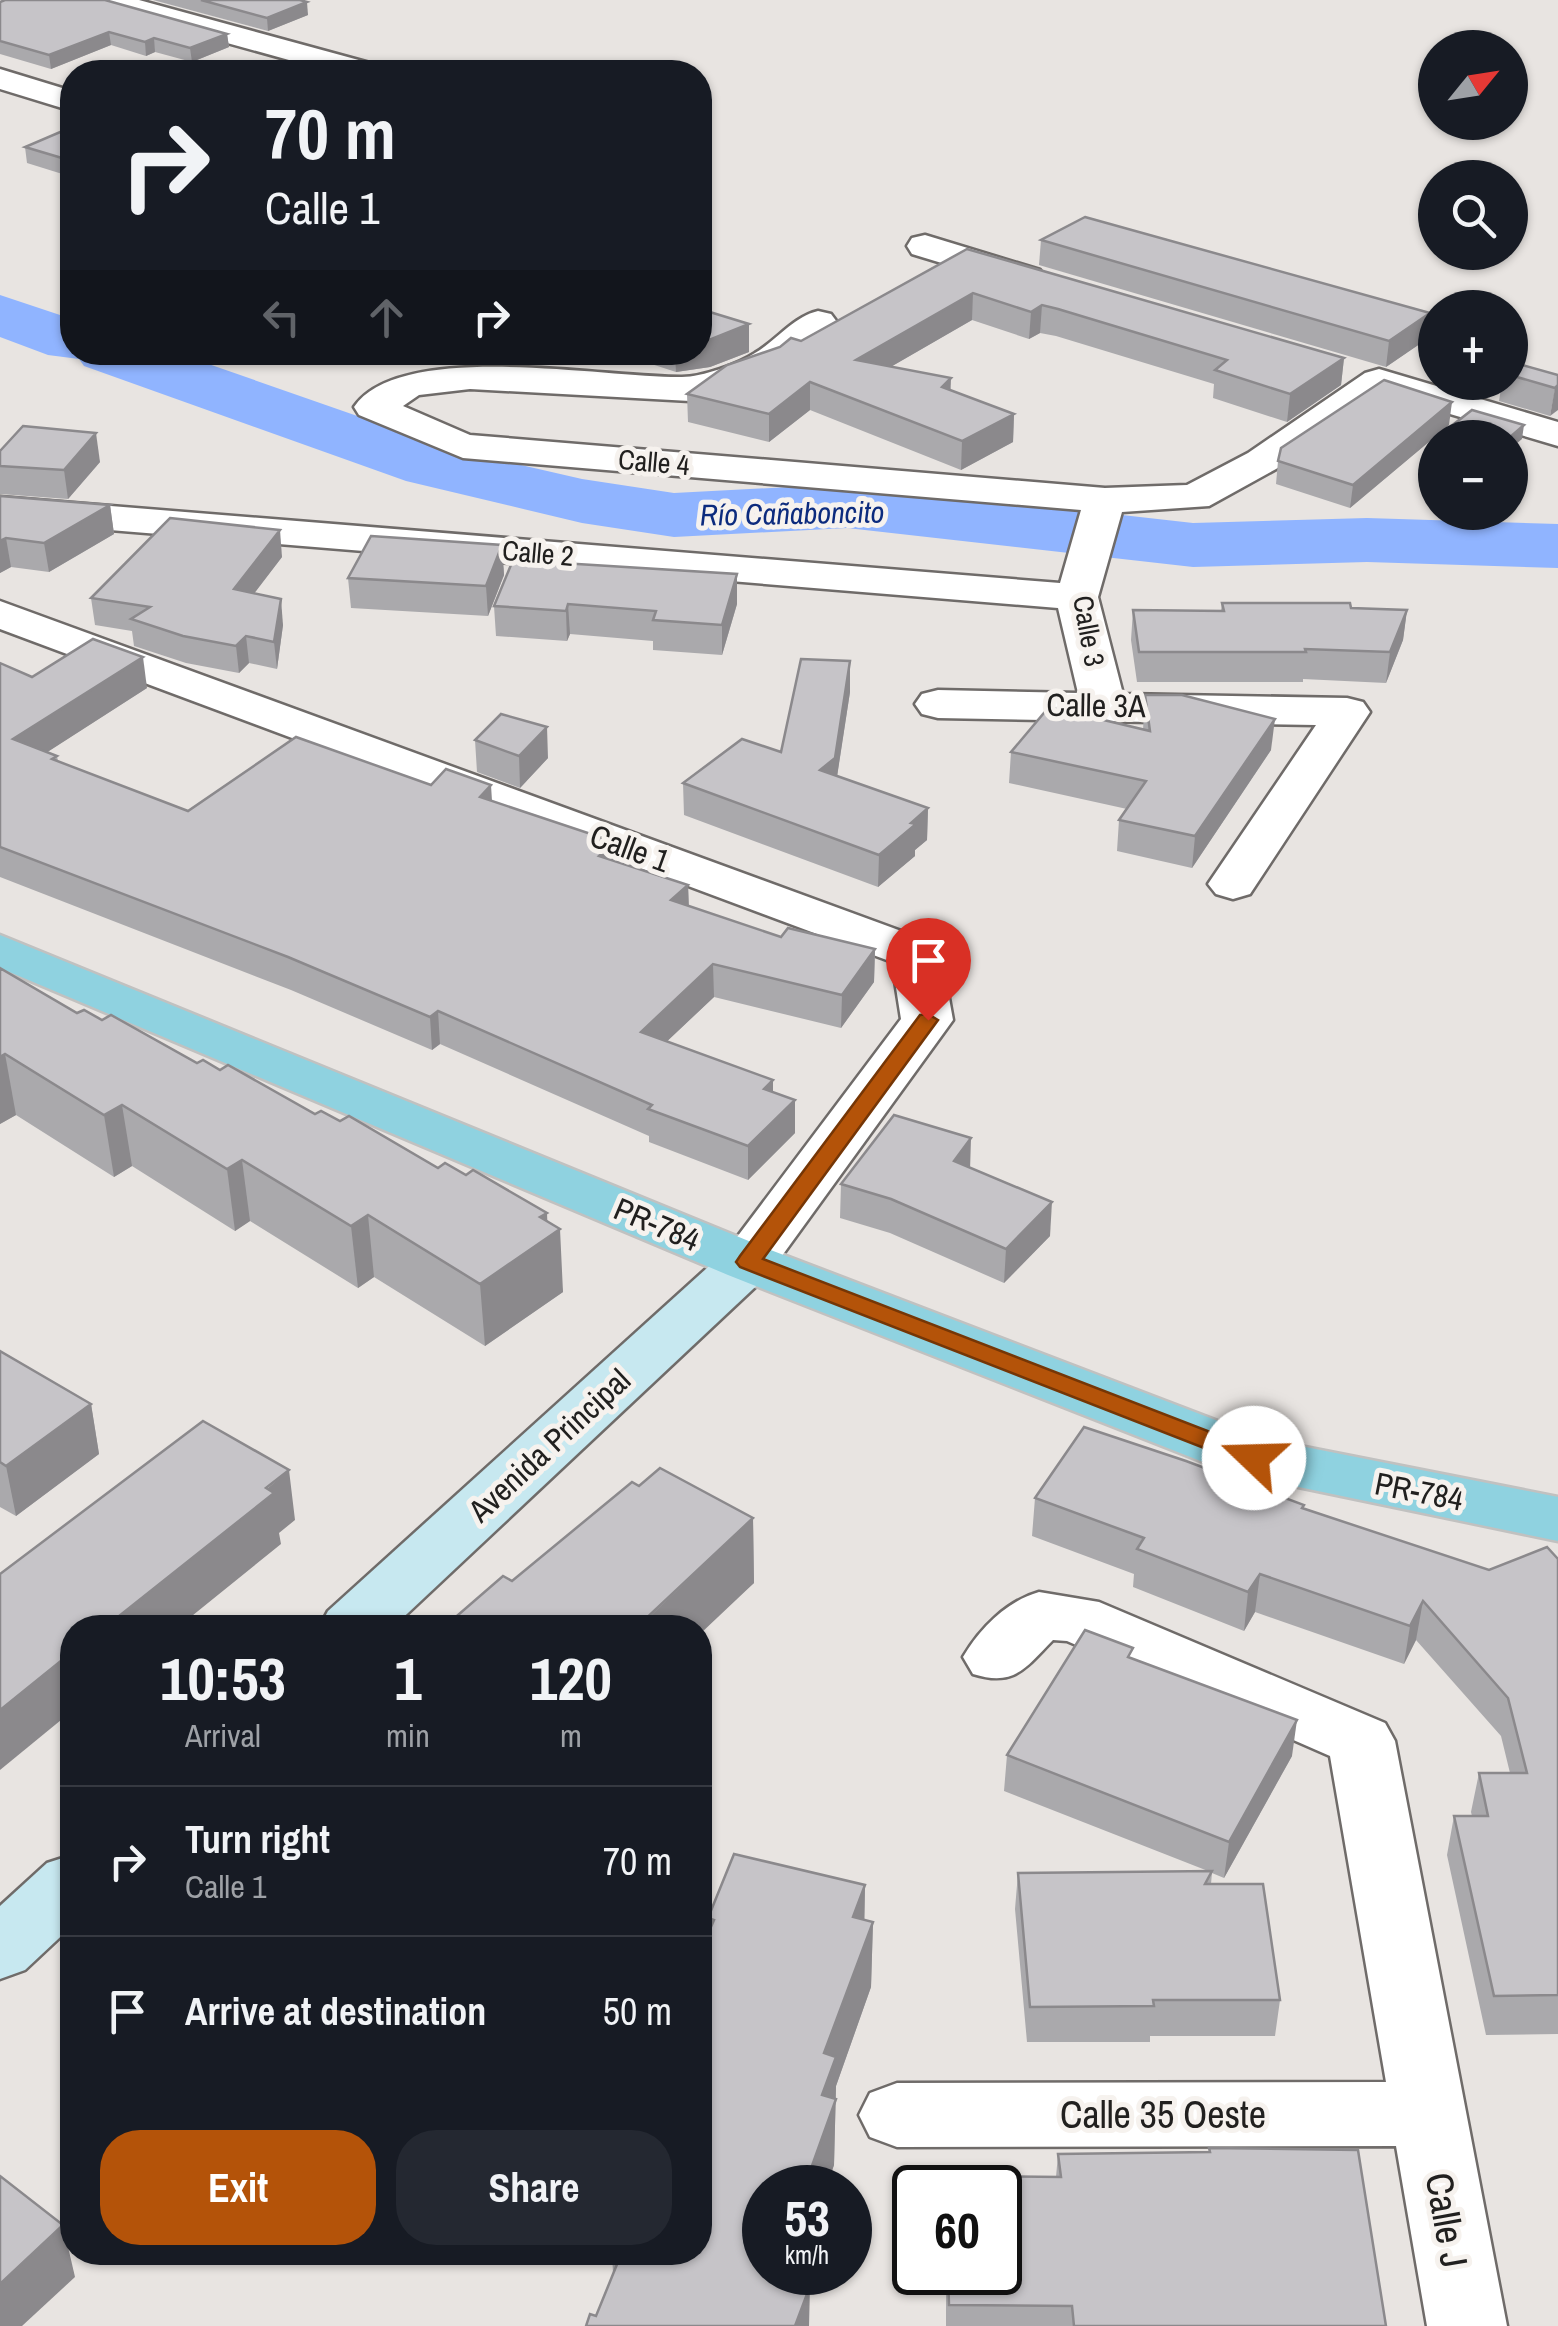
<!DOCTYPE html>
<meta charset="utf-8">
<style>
:root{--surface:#171b24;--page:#242831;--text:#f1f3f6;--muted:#9ea1a6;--line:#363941;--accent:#b45309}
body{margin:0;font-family:"Archivo Narrow",sans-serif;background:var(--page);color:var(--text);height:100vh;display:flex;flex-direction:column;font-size:38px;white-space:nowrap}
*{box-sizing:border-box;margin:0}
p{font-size:32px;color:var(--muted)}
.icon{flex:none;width:55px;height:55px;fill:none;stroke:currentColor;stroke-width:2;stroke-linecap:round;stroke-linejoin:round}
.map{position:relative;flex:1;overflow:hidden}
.drawer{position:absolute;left:60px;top:1615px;width:652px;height:650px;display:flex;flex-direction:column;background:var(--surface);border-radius:40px;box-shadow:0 2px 8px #0004}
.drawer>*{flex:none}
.hud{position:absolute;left:60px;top:60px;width:652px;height:305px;border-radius:40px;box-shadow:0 2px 8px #0004;background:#171b24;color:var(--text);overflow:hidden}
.needle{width:65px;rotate:60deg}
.buttons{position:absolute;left:1418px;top:30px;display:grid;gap:20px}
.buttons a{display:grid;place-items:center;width:110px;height:110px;border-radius:50%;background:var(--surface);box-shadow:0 2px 8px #0004;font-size:50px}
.speed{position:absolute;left:742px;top:2165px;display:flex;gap:20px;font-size:50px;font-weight:700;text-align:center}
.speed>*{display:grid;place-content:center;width:130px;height:130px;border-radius:50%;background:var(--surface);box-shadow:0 2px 8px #0004;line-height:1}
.speed small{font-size:25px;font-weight:400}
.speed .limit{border:5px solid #111;border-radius:15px;background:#fff;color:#111}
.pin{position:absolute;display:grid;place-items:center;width:85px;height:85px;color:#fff;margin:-102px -42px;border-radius:50% 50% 50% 0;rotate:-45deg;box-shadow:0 0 10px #0007}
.pin .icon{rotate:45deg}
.me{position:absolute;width:110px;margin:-55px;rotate:291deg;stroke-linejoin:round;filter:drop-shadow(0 0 8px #0008)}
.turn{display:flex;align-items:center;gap:35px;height:210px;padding:0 40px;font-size:45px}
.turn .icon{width:130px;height:130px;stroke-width:2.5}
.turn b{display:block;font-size:70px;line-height:85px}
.lanes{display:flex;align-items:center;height:95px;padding:0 40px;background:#0003;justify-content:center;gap:50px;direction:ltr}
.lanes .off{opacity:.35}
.eta{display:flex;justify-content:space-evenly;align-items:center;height:170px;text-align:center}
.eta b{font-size:60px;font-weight:800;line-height:70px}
.cta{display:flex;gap:20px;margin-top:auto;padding:20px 40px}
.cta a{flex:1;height:115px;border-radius:40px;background:var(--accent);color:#fff;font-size:40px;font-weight:800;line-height:115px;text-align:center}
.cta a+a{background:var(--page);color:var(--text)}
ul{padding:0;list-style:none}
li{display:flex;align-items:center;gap:30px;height:150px;padding:0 40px;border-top:2px solid var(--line)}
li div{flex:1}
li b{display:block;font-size:38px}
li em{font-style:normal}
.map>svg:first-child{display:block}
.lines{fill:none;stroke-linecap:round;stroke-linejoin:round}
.river{fill:#90b4ff;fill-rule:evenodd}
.street-casing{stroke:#6f6b69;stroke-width:5}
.secondary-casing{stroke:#6f6b69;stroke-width:5}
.primary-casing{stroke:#c1c1c0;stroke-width:5}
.street{fill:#fff;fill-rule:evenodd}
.secondary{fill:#c7e8f0;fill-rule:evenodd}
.primary{fill:#8fd2e0;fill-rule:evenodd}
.wall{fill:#aaa9ac;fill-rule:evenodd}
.shaded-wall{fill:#8b898c}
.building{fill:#c6c4c8;stroke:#8b898c;stroke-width:2.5}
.route{fill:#b45309;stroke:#753606;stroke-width:2.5}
.labels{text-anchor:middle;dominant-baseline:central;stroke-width:10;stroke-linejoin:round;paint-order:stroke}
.far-street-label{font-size:28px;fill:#21201f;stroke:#f6f2ee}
.far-water-label{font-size:30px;font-style:italic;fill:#0c2b7e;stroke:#f6f2ee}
.street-label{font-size:32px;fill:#21201f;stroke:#f6f2ee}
.near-street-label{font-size:38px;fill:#21201f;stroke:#f6f2ee}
</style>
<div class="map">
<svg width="1558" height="2326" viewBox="0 0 1558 2326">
<rect width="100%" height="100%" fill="#e8e4e1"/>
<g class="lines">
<path class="river" d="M0,295L72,319V352H174L452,449L582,479L674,493L847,484L1193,523L1367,518L1558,524V568L1367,562L1193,567L847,528L674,537L582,523L406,481L84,366L79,359L48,355L0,337Z"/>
<defs>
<g id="street">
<path d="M90,0H139L377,65L382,72H332L94,6Z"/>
<path d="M0,69L72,91V111L0,89Z"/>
<path d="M925,235L1040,270L1045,278L1040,286L1027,289L912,254L907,246L912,238Z"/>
<path d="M818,311L831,314L837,322L779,371L690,401L470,389L419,395L403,406L470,435L1105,488L1187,485L1248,453L1365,373L1379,369L1558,422V446L1386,395L1276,469L1209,506L1122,512L1098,597L1123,694L1347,698L1363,702L1370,712L1250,894L1233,899L1216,894L1208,884L1316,725L938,718L922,714L915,704L922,694L938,690L1078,693L1058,608L0,521V497L1060,583L1081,510L463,458L359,415L354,407C400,339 606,378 682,377C702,377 738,364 755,353C777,340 793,317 818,311Z"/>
<path d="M0,601L934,943L941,954L953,1020L768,1275L748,1280L728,1275L719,1262L728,1249L901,1019L892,962L0,629Z"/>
<path d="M1039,1592L1099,1602L1385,1723L1395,1741L1507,2326H1427L1396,2146L897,2147L870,2137L859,2115L870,2093L897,2083L1386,2082L1330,1756L1067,1641L1053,1640C1025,1668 1015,1687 973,1674L963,1657C980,1628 1007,1601 1039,1592Z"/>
</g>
<g id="secondary">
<path d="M748,1244L768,1249L777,1262L768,1275L392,1628H319L328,1611L728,1249Z"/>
<path d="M72,1855V1926L25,1970L0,1979V1906L47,1863Z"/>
</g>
<path id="primary" d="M0,935L768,1249L1265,1439L1558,1497V1541L1231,1473L728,1275L0,968Z"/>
</defs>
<use href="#street" class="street-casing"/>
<use href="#secondary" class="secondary-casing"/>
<use href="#primary" class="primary-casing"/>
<use href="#street" class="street"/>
<use href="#secondary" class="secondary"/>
<use href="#primary" class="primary"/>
</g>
<g class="wall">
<path d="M153,0H300L308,15L268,31Z"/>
<path d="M0,2L227,34L229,47L192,62L155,52L146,56L111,45L51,69L0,54Z"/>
<path d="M72,127V177L27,163L25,147Z"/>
<path d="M1041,240L1427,339L1386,367L1039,265Z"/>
<path d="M967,249L1344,358L1341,385L1287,422L1213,398L1214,384L1056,336L1040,333L1029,339L972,320L892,366L951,391L1014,414L1013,442L961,470L810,410L769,442L688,422L687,394L801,341Z"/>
<path d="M749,324V352L710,367L676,372L636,359V352H700Z"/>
<path d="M1510,368L1558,375L1550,416L1499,401L1502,382H1510Z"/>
<path d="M1449,425L1350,508L1276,484L1278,461Z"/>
<path d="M0,451L100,462L68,499L0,494Z"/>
<path d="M0,496L110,505L114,534L49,572L11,567L0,573Z"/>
<path d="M502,545L504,575L488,616L351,608L348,578Z"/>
<path d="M282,557L254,593L283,625L277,669L249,663L239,673L186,663L134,646L132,631L95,625L91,598Z"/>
<path d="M737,574V604L722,655L653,650V641L570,634L567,641L496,636L494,606Z"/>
<path d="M1222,603L1351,608L1407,610L1403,640L1386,683L1303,679V682H1137L1131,640L1133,610L1221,611Z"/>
<path d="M0,663L32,677L147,688L47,752L57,756L58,761L188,811L431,785L492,801L615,842V861L688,885L689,906L781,937L875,949L874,982L841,1028L714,997L667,1041L773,1080V1092L795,1100V1133L748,1180L649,1142V1136L440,1044L432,1050L291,990L0,877Z"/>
<path d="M850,692L837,776L928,808L927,840L915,850V856L878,887L684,815L683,783L781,752Z"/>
<path d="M1145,695L1271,750L1192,868L1117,851L1119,820L1127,809L1009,783L1011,752L1143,730Z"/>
<path d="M475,740L548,758L520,788L477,772Z"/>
<path d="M0,968L77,1013L102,1020L197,1063L220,1070L315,1114L340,1121L438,1168L466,1175L547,1213V1222L563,1292L485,1346L374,1277L358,1288L250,1221L235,1231L132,1166L114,1177L16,1115L0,1124Z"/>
<path d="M970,1168L1050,1236L1004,1283L890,1233L840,1218L841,1184Z"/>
<path d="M0,1351L91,1404L99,1454L16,1516L0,1507Z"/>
<path d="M639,1486L753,1518L754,1583L700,1628H443L512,1581Z"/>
<path d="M1035,1498L1304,1508L1489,1570L1558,1559V2034L1486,2035L1447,1855L1454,1816H1472L1471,1812L1479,1773H1510L1501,1736L1416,1640L1404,1664L1255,1612L1244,1631L1133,1587L1134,1574L1032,1536Z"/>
<path d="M1132,1658L1292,1756L1224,1878L1212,1873L1211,1884L1280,2000L1275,2036H1150V2042H1027L1015,1909L1018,1873L1208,1871L1004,1791L1007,1755Z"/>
<path d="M865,1885L864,1920L873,1922L871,1987L836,2086L834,2165L826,2188H765L803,2272V2284L596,2316L613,2274L612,2252H700L708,1918Z"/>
<path d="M1058,2154L1386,2326H946V2291H906L904,2217L906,2175L1056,2177ZM915,2188L1000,2272H915Z"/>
</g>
<g class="shaded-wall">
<path d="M307,2L308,15L268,31L267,18Z"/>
<path d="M109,32L111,45L51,69L49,55Z"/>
<path d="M227,34L229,47L192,62L190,48Z"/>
<path d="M154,38L155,52L146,56L145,42Z"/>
<path d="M973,293L972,320L856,387V360Z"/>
<path d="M1042,305L1040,333L1029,339L1031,312Z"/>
<path d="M1430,313L1427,339L1386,367L1389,341Z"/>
<path d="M749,324V352L710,367L676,372L675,352H700V341Z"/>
<path d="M1344,358L1341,385L1287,422L1290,394Z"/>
<path d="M951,378L950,406L942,387Z"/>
<path d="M810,382V410L769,442V414Z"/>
<path d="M1558,385V410L1550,416L1555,388Z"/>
<path d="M1452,402L1449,425L1350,508L1353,485Z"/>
<path d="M1014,414L1013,442L961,470L962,441Z"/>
<path d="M1524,425L1522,439L1510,449L1509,438Z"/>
<path d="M96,433L100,462L68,499L64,470Z"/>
<path d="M110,505L114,534L49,572L44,543Z"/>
<path d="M280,530L282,557L237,616L234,589Z"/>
<path d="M6,538L11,567L0,573V541Z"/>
<path d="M502,545L504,575L488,616L486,586Z"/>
<path d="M737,574V604L722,655V625Z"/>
<path d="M281,599L283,625L277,669L274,642Z"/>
<path d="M568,604L570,634L567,641L566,611Z"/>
<path d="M1407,610L1403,640L1386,683L1390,652Z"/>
<path d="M246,636L249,663L239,673L236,646Z"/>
<path d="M143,657L147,688L18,771L13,739Z"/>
<path d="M850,661V692L835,790L820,770Z"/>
<path d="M1275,719L1271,750L1192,868L1195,836Z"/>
<path d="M547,727L548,758L520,788L519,756Z"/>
<path d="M491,785L493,817L480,797Z"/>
<path d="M928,808L927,840L915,850V856L878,887L879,855L911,823Z"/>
<path d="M615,842L616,874L599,856Z"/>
<path d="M688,885L689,917L671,900Z"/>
<path d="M875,949L874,982L841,1028L842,995Z"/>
<path d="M713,964L714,997L642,1065L641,1032Z"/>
<path d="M438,1011L440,1044L432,1050L430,1017Z"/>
<path d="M5,1054L16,1115L0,1124V1057Z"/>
<path d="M773,1080V1113L764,1089Z"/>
<path d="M795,1100V1133L748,1180V1146Z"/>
<path d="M122,1105L132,1166L114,1177L104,1115Z"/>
<path d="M971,1138L970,1171L954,1161Z"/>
<path d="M242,1160L250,1221L235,1231L227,1169Z"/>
<path d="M1052,1202L1050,1236L1004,1283L1006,1249Z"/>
<path d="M547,1213L548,1237L560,1229L563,1292L485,1346L480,1284L540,1217Z"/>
<path d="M368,1215L374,1277L358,1288L351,1226Z"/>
<path d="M91,1404L99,1454L16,1516L6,1466Z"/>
<path d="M289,1470L295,1520L279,1533L281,1544L177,1628H104Z"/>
<path d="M753,1518L754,1583L700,1634V1628H638Z"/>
<path d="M1260,1574L1255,1612L1244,1631L1248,1592Z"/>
<path d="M1423,1601L1416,1640L1404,1664L1410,1626Z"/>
<path d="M72,1652V1711L0,1770V1710Z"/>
<path d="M1297,1720L1292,1756L1224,1878L1229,1842Z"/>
<path d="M865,1885L864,1947L873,1922L871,1987L836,2086L834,2165L826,2188H804L824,2053L853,1917Z"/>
<path d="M63,2225L75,2277L22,2326H0V2284Z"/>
<path d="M785,2272H803V2305L810,2286L809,2326H792Z"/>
</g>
<g class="building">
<path d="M5,0H105L227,34L190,48L154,38L145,42L109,32L49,55L0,41V2Z"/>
<path d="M201,0H300L307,2L267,18Z"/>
<path d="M72,127V161L25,147Z"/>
<path d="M1085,217L1430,313L1389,341L1041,240Z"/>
<path d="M967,249L1344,358L1290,394L1215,370L1227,360L1058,309L1042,305L1031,312L973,293L856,360L951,378L942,387L1014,414L962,441L810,382L769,414L687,394L727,365L780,347L791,338L801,341Z"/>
<path d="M700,309L749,324L709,340L700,341Z"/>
<path d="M1515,363L1558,375V385L1555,388L1510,375V368Z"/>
<path d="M1384,380L1452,402L1353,485L1278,461L1281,448Z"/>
<path d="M1472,410L1524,425L1509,438H1451L1441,434Z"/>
<path d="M23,426L96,433L64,470L0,466V451Z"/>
<path d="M0,496L110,505L44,543L6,538L0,541Z"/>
<path d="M170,518L280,530L234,589L281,599L274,642L246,636L236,646L183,636L131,619L150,607L91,598Z"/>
<path d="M371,536L502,545L486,586L348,578Z"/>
<path d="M513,560L737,574L722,625L653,620L656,611L568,604L566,611L494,606Z"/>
<path d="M1222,603H1350L1351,608L1407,610L1390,652L1305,649L1306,652H1139L1133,610L1224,611Z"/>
<path d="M93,639L143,657L13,739L57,756L52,759L188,811L296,737L431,785L446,769L491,785L480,797L615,842L599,856L688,885L671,900L781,937L788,928L875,949L842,995L713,964L641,1032L773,1080L764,1089L795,1100L748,1146L648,1109L652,1105L438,1011L430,1017L288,957L0,847V663L32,677Z"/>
<path d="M801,659L850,661L835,758L820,770L928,808L911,823L916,824L879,855L683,783L742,739L781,752Z"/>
<path d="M1145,695H1182L1275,719L1195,836L1119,820L1146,781L1011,752L1049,707L1150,731Z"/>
<path d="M501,714L547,727L519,756L475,740Z"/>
<path d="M0,968L77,1013L84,1010L102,1020L111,1015L197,1063L203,1060L220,1070L228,1065L315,1114L321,1111L340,1121L349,1116L438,1168L445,1163L466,1175L473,1170L547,1213L540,1217L560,1229L480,1284L368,1215L351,1226L242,1160L227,1169L122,1105L104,1115L5,1054L0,1057Z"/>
<path d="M894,1115L971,1138L954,1161L1052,1202L1006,1249L891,1199L841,1184Z"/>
<path d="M0,1351L91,1404L6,1466L0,1462Z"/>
<path d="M203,1421L289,1470L266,1488L274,1493L104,1628H72V1652L0,1710V1574Z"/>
<path d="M1084,1427L1186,1461L1304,1505L1302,1508L1489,1570L1547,1547L1558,1559V1995L1494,1996L1454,1816H1488L1479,1773H1527L1508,1698L1423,1601L1410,1626L1260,1574L1248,1592L1137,1549L1144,1538L1035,1498Z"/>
<path d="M660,1468L753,1518L638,1626L626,1620L618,1628H443L503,1576L512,1581L632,1482L639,1486Z"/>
<path d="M1085,1630L1133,1648L1128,1657L1297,1720L1229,1842L1007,1755Z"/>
<path d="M734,1854L865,1885L853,1917L873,1922L824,2053L836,2057L822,2095L836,2099L804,2188H765V2272H794L792,2280L810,2286L795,2326H586L590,2314L596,2316L622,2252H700V1952L714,1920L708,1918Z"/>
<path d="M1212,1871L1205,1884H1263L1280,2000H1153L1154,2006L1030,2007L1018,1873Z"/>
<path d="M1209,2148L1358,2150L1386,2326H1074L1072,2306L949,2305L948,2272H1000V2188H915V2249H908L906,2175L1061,2177L1058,2154L1210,2152Z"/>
<path d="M0,2176L63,2225L0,2284Z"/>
</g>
<path class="route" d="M928,1014L938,1020L763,1259L1262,1452L1266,1458L1262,1464H1245L740,1267L736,1262L740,1256L920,1015Z"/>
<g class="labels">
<g class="far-street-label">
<text transform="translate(654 462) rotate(5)">Calle 4</text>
<text transform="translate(538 553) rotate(5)">Calle 2</text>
<text transform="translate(1089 631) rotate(80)">Calle 3</text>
</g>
<g class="far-water-label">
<text transform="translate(792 513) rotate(-1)">Río Cañaboncito</text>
</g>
<g class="street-label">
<text transform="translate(1096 705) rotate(1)">Calle 3A</text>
<text transform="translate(630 848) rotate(20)">Calle 1</text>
<text transform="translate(657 1224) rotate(23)">PR-784</text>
<text transform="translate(549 1445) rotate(-43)">Avenida Principal</text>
<text transform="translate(1419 1491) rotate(11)">PR-784</text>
</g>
<g class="near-street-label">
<text x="1163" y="2114">Calle 35 Oeste</text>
<text transform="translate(1447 2220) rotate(80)">Calle J</text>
</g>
</g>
</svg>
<div class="buttons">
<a><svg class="needle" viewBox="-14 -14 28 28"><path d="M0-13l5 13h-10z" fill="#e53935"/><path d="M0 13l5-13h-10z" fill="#9ea1a6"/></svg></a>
<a><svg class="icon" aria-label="search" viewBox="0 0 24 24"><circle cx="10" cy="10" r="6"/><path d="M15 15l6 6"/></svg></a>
<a>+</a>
<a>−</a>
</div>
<div class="speed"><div>53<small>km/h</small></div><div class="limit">60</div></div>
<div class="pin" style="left:928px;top:1020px;background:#d93025"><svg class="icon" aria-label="arrive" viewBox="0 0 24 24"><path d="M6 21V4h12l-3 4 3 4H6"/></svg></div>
<svg class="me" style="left:1254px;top:1458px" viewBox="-20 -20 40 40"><circle r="19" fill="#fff"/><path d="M0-13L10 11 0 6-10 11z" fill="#b45309"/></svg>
<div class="hud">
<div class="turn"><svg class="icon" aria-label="right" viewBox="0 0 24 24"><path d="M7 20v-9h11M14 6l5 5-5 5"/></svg><div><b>70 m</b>Calle 1</div></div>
<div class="lanes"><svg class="icon off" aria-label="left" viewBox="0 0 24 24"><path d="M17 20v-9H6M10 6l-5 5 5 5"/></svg><svg class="icon off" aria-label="ahead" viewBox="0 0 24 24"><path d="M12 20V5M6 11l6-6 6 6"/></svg><svg class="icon" aria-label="right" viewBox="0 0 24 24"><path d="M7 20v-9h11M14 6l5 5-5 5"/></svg></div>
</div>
<section class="drawer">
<div class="eta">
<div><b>10:53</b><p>Arrival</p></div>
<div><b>1</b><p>min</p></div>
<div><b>120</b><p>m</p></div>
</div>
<ul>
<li><svg class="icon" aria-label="right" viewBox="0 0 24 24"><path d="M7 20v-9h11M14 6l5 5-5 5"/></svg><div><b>Turn right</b><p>Calle 1</p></div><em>70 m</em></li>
<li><svg class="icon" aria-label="arrive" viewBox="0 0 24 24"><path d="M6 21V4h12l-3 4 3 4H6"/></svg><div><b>Arrive at destination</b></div><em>50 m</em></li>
</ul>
<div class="cta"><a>Exit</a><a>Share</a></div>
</section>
</div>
